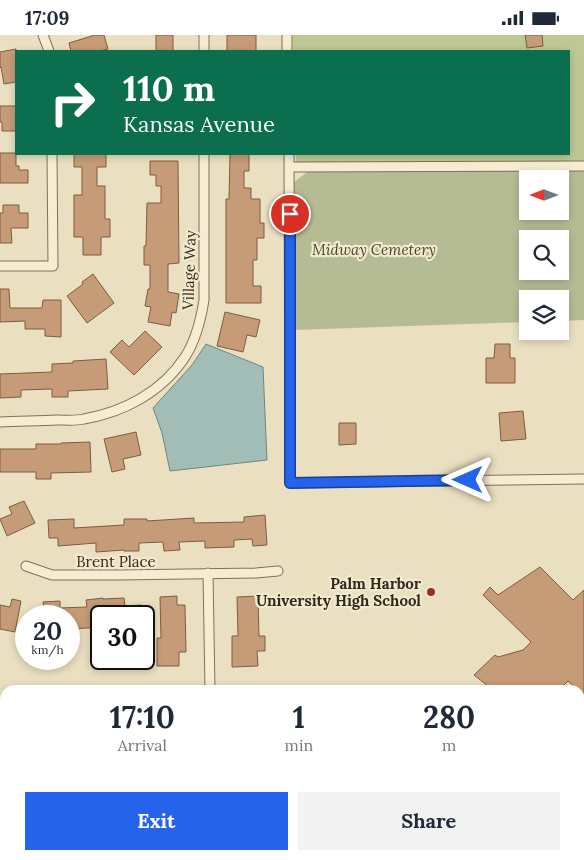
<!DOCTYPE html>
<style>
:root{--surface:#fff;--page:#f2f2f3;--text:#1f2937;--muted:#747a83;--accent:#2563eb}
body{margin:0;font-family:Lora,serif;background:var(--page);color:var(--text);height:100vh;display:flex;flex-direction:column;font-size:19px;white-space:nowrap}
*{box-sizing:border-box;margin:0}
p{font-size:16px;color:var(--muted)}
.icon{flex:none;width:28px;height:28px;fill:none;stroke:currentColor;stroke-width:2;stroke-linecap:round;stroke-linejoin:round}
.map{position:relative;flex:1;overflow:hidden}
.details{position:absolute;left:0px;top:650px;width:585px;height:175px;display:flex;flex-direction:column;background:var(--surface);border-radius:15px 15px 0 0;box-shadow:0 2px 8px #0003}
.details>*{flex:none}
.guide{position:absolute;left:15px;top:15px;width:555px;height:105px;border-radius:0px;box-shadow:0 2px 8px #0003;background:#0b6e4f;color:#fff;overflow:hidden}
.needle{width:32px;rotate:270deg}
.controls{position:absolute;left:519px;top:135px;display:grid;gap:10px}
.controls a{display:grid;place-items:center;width:50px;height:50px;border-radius:0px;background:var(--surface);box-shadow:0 2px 8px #0003;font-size:25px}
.speed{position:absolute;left:15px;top:570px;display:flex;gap:10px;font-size:25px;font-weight:700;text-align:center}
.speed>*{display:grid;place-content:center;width:65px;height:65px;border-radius:50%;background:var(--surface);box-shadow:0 2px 8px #0003;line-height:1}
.speed small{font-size:12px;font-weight:400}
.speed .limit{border:2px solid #111;border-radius:8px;background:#fff;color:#111}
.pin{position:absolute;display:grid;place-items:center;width:42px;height:42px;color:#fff;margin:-21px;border:2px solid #fff;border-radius:50%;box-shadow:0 1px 5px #0007}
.me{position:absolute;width:55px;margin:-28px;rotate:270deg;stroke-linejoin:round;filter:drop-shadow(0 0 4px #0008)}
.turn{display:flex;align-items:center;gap:18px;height:105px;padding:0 25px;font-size:22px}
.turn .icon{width:65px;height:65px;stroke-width:2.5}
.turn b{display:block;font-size:35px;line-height:42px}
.eta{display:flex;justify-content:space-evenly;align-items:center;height:85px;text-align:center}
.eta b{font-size:30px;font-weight:700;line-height:35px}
.button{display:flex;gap:10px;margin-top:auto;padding:10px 25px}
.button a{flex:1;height:58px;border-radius:0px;background:var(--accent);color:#fff;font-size:20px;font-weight:700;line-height:58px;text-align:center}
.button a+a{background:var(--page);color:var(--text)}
.status{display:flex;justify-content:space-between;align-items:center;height:35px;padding:0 25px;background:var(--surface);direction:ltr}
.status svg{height:14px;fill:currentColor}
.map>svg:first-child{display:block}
.green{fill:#bfc795}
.cemetery{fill:#b5bc94;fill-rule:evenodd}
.water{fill:#a2bcb6;stroke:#6a8983}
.building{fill:#c69c78;stroke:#7f5c41}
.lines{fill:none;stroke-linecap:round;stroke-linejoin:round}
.minor-casing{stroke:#817059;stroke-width:11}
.minor{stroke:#f6ecd2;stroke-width:9}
.route-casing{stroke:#184099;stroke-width:12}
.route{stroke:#2563eb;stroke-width:9}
.poi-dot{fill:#8c312e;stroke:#f2e9ce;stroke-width:2}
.labels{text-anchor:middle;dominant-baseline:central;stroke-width:4.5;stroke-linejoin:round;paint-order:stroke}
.park-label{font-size:15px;font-style:italic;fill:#414d25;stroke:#f2e9ce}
.street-label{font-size:15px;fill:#32281c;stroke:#f2e9ce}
.poi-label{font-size:15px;font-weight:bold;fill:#32281c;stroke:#f2e9ce;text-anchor:end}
</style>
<div class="status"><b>17:09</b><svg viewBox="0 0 49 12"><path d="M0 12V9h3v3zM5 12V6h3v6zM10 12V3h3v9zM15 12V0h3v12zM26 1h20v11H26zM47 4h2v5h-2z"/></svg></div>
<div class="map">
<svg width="584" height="825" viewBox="0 0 584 825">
<rect width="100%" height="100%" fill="#eadfc0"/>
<path class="green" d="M293,0H584V126L296,127V119H569V16H293Z"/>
<path class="cemetery" d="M310,135H584V285L560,286V264H528L527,287L294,295V147ZM528,144H560V176H528ZM528,204H560V236H528Z"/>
<path class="water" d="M206,309L263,332L267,425L170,436L162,398L153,373L192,330Z"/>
<g class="building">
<path d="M95,0H104L108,14L100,16H71L69,8Z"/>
<rect x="156" y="0" width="17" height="16"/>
<rect x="227" y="0" width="29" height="16"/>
<path d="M525,0H542L543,11L527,13Z"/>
<path d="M16,14V47L4,49L1,32L0,33V17Z"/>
<path d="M0,71H16V96H2V87H0Z"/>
<path d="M0,118H16V131H19V135H28V148H0Z"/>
<path d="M74,119H106V132H97V151H105V184H110V202H101V220H83V202H74V160H82V132H74Z"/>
<path d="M230,119H249V136H244V153H251V164H260V188H264V203H257V225H253V251H261V268H226V164H229Z"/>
<path d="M150,126H178L179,228L168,229V257L179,259L176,278L172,277L170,291L148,287L151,272L145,271L148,254H150V230H144V211H146L147,168H161V151H156V140H150Z"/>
<path d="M3,170H19V178H28V193H11L12,208H0V178H3Z"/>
<path d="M93,239L114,268L87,288L67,261L83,249L82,247Z"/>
<path d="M0,254H9L10,273H42L43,265H61V302L45,301V294H25V286L0,287Z"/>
<path d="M225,277L260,285L256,302L247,300L243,317L217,311Z"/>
<path d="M145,296L162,312L134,340L110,317L122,305L129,312Z"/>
<path d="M495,309H510V323H515V348H486V323H494Z"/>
<path d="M106,324L108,354L68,356V362H52V354L21,355V362L0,363V339L52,337V329L73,328V326Z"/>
<path d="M523,376L526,404L501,406L499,378Z"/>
<path d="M339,388H356V409L339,410Z"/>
<path d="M136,397L141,420L123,424L125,434L112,437L104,404Z"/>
<path d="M90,407L91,437L51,438V444H36V437H0V414H36V409H61V408Z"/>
<path d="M24,466L35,488L7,501L0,484L12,479L9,472Z"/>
<path d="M265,480L267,510L253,511L252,504L234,505V512L205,513V506L179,507L180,515L164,516L163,507L139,508V516H124V515L96,517V508L58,511V503H49L48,485L74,484V493L124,490V484H147V486L194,483V488L244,487V482Z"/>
<path d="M540,532L573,565L584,555V661L580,657V655H578L568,646L559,655H493L474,640L495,620L498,622L523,615L531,607L483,560L490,552L498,560Z"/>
<path d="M177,561V570H185L186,617H179V631H157V603H161L160,562Z"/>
<path d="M258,561L259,601H265V616H257L258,631L232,632V601H238L237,562Z"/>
<path d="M103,563V564L124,563L125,571L141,570L142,581H101V592L72,594L71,581H42V575L44,574L43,567L60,566V573L87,572L86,565Z"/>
<path d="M12,564L21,566L15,597L0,594V570L10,572Z"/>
</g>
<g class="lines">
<defs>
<g id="minor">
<path d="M43,0L49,16"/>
<path d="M287,0V16"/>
<path d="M204,16V0"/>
<path d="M289,119L290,448L584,444"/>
<path d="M290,132L584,131"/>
<path d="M0,231H53L52,119"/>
<path d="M0,387C19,386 38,386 57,385C66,385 75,386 84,384C124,377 162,357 185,322C196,305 201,284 204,265V119"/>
<path d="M26,531L52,540H118L256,538L278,536"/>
<path d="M208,538L210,655"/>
<path d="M211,825V820"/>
</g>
</defs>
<use href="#minor" class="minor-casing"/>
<use href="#minor" class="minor"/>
</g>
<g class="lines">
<defs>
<path id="route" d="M290,179V448L468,445"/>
</defs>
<use href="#route" class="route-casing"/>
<use href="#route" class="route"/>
</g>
<circle class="poi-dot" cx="431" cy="557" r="5"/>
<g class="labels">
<g class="park-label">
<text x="374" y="214">Midway Cemetery</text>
</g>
<g class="street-label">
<text transform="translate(189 235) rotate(-88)">Village Way</text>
<text x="116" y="526">Brent Place</text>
</g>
<g class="poi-label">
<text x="421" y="548">Palm Harbor<tspan x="421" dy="17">University High School</tspan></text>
</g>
</g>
</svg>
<div class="controls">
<a><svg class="needle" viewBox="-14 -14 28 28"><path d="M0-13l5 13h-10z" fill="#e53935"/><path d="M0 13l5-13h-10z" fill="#747a83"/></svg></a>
<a><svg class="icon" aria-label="search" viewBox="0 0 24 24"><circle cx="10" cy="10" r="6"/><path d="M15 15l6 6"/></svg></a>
<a><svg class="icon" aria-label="layers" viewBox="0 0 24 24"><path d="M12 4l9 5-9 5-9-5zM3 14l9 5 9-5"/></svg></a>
</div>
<div class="speed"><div>20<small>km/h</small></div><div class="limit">30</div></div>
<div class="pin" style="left:290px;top:179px;background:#d93025"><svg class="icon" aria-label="arrive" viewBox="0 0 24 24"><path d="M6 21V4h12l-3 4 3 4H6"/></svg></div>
<svg class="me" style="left:468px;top:445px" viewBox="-20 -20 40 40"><path d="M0-17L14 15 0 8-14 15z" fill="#2563eb" stroke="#fff" stroke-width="4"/></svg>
<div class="guide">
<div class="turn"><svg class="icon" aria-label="right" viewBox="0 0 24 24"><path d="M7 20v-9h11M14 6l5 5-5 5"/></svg><div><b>110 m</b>Kansas Avenue</div></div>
</div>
<section class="details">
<div class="eta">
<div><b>17:10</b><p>Arrival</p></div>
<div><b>1</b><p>min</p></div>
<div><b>280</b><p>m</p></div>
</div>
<div class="button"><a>Exit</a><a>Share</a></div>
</section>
</div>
